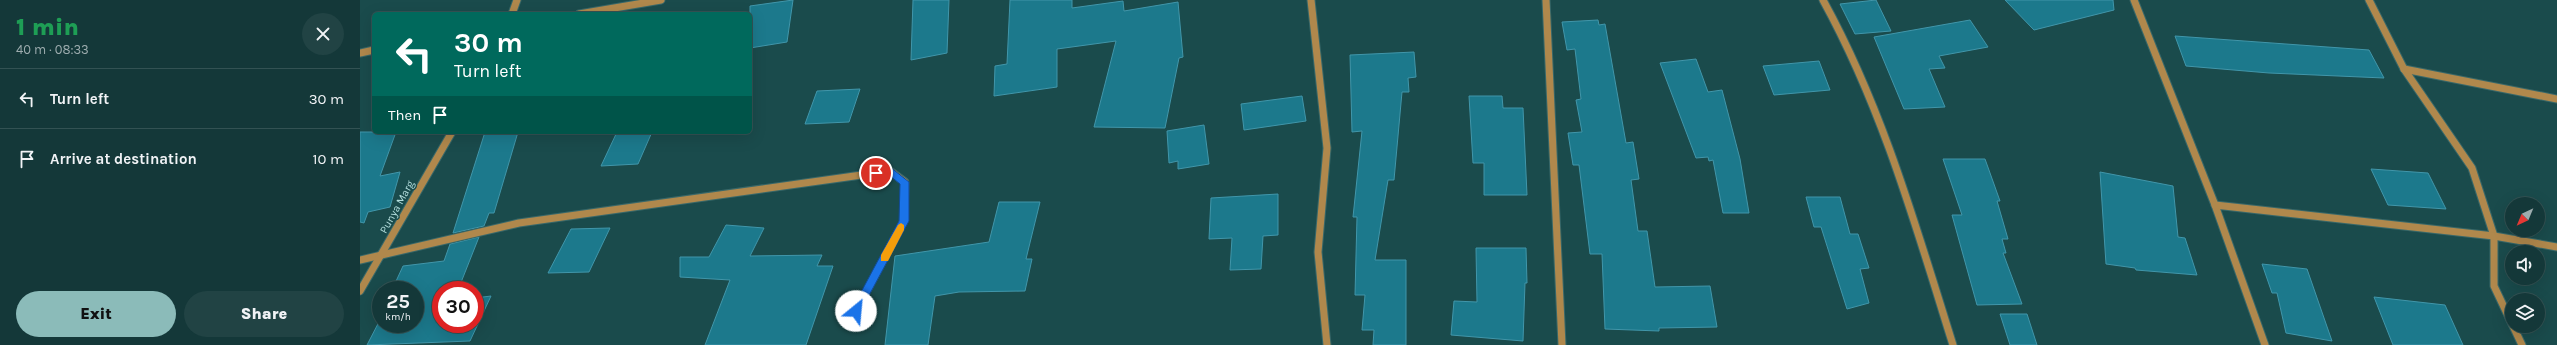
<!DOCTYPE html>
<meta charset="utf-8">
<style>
:root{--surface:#143839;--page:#214344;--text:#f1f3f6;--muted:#9dacae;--line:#335253;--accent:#8bbbb9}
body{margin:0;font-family:Karla,sans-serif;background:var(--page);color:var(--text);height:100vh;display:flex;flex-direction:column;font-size:15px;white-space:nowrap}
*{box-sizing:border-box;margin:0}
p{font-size:13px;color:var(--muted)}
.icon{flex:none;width:22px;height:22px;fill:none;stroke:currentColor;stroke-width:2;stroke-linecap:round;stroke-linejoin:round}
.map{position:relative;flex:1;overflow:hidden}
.sheet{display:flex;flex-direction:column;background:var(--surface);width:360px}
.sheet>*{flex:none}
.top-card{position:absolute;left:12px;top:12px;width:380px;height:122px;border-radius:6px;box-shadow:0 4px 16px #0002,0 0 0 1px var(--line);background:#00695c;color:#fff;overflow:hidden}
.needle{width:26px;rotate:224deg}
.fabs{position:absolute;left:2145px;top:197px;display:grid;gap:8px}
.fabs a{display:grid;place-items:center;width:40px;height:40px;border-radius:50%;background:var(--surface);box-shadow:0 4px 16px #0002,0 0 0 1px var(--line);font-size:20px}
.speed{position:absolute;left:12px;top:281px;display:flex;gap:8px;font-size:20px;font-weight:700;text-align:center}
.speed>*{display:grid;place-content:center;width:52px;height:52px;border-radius:50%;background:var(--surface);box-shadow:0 4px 16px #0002,0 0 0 1px var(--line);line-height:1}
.speed small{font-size:10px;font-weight:400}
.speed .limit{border:6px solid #d22;background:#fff;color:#111}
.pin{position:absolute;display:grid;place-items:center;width:34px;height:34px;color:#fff;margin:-17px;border:2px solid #fff;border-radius:50%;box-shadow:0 1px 4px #0007}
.me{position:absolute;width:44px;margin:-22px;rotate:28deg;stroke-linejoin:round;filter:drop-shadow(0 0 3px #0008)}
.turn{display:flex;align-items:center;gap:14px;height:84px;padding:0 16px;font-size:18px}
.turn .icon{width:52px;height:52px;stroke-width:2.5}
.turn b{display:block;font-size:28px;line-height:34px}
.then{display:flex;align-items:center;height:38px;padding:0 16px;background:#0003;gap:8px;font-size:15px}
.round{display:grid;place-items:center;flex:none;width:42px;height:42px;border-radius:21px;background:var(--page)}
.head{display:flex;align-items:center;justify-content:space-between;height:68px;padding:0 16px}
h1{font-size:24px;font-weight:800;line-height:30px;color:#1e9e55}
.button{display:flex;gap:8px;margin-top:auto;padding:8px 16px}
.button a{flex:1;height:46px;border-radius:24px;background:var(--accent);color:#111;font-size:16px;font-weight:800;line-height:46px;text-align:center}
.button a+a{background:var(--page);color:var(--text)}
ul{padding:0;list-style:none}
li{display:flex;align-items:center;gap:12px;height:60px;padding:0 16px;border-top:1px solid var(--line)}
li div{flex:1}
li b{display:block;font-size:15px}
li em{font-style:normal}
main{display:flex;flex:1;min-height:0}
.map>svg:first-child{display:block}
.building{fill:#1c798c;stroke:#4196aa}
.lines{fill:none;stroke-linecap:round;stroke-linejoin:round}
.minor-casing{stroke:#396869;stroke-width:9}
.minor{stroke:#b0884c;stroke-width:7}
.route{fill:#1a73e8;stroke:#114b97}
.slow{fill:#f59e0b}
.labels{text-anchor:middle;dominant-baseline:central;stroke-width:3;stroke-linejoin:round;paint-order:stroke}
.street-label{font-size:11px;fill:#b4dedd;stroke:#1a4b4c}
</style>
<main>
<section class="sheet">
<div class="head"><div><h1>1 min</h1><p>40 m · 08:33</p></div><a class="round"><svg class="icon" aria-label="close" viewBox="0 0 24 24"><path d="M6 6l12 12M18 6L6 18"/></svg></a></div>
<ul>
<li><svg class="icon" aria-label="left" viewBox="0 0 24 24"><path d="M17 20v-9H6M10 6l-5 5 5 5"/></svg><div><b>Turn left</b></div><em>30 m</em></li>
<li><svg class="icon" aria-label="arrive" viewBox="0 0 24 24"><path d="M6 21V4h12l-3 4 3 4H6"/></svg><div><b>Arrive at destination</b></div><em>10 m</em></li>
</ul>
<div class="button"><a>Exit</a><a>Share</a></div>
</section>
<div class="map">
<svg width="2197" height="345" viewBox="0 0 2197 345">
<rect width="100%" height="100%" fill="#1a4b4c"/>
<g class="building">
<path d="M433,0L427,42L390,48V6Z"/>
<path d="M553,0H589L587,53L551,60Z"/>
<path d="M650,0H712V8L763,1L764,11L818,2L823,57L819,58L805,128L734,127L756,41L697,49V87L634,96L635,66L647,64Z"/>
<path d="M1516,0L1531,31L1495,34L1480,4Z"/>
<path d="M1645,0H1753L1754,10L1674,30Z"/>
<path d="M1238,20L1239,25L1245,24L1266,143L1273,142L1279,179L1271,180L1278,231H1287L1295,287L1350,286L1357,327L1299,328V331L1245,329L1242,254H1230L1219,165H1213L1208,133L1222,132L1216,100L1221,99L1215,49L1207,50L1202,22Z"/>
<path d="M1610,20L1628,47L1579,56L1585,68L1569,69L1585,107L1544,109L1514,37Z"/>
<path d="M1815,36L2009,50L2024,78L1909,73L1826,66Z"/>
<path d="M1054,52L1056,77L1048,78L1049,92H1042L1034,180H1028L1015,260H1046V345H1013L1014,330H1002L1005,295H995L997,217H993L1002,131L992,132L990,55Z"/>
<path d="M1336,59L1348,92L1362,90L1380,159L1389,213H1363L1353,160L1349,161L1348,157L1336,158L1300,63Z"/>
<path d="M1459,61L1470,90L1414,95L1403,66Z"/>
<path d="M500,89L489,122L445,124L457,91Z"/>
<path d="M942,96L946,121L884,130L881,104Z"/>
<path d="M1109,96H1142L1143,108H1163L1167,195H1124V163H1113Z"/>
<path d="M844,125L849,164L818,169V161L809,163L807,131Z"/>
<path d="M0,132H36L20,176L40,172L30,207L8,212L4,223L0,222Z"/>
<path d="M125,132H158L134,213H129L124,226L93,233Z"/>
<path d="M257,132H292L278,164L241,166Z"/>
<path d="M1583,159H1625L1640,201H1637L1648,239H1642L1646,253H1643L1662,304L1617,305L1592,215H1602Z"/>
<path d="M2011,169L2068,173L2086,209L2028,205Z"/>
<path d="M1740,172L1813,186L1818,237L1825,238L1837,275L1776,270L1775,268L1746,264Z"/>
<path d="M918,194V235L903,236L901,269L870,270L872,238L849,239L851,198Z"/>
<path d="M1446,197H1480L1490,234H1498L1509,268L1500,269L1509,303L1487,309L1461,227H1454Z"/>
<path d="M639,202H680L666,259H672L665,291L599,292L575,296L568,345H525L535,256L629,242Z"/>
<path d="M366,225L404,228L390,256L462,255L457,266H473L446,345H345L370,280L320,277V257H349Z"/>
<path d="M250,228L229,272L188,273L211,229Z"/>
<path d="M119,237L98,290H81V324H115V298L131,296L110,341L7,345L21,318V324H55V290H32L43,266L84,261L90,244Z"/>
<path d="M1116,248H1166L1167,283H1165L1163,341L1091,335L1094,301L1117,302Z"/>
<path d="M1902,264L1947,269L1972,341L1926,333L1917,293H1912Z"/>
<path d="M2014,297L2085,305L2103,345H2033Z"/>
<path d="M1640,314H1667L1677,345H1650Z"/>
</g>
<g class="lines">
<defs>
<g id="minor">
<path d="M951,0L967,148L958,252L967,345"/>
<path d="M1186,0L1202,345"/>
<path d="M1463,0C1523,109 1556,227 1593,345"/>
<path d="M1774,0L1855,205L1905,345"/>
<path d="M2009,0L2044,69L2112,168L2134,236V286L2152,324"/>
<path d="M152,14L157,0"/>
<path d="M219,14L301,0"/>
<path d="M0,53L14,50"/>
<path d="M2044,69L2197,99"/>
<path d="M1855,205L2134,236L2197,247"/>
<path d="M0,260L159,223L530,171L545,182L544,221L496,311"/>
<path d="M0,291L92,132"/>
<path d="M2153,326L2162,345"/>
</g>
</defs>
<use href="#minor" class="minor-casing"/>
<use href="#minor" class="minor"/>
</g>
<path class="route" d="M530,167L549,182V221L499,314L496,316L491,311L539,221L540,184L529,175L516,176L511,173L516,169Z"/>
<path class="slow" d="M541,223L544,225V230L528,261H521V255L538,225Z"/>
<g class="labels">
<g class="street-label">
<text transform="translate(37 207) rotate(-61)">Punya Marg</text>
</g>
</g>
</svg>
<div class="fabs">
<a><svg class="needle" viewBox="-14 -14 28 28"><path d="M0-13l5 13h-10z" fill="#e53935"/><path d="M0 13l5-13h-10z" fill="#9dacae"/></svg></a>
<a><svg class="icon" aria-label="sound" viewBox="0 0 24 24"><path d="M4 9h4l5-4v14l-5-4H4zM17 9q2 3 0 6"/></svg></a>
<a><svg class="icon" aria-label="layers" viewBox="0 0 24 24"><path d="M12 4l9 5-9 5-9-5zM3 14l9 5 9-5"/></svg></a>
</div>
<div class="speed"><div>25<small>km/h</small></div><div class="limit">30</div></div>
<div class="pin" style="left:516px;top:173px;background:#d93025"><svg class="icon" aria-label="arrive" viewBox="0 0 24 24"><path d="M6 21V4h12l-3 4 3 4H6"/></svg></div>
<svg class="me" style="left:496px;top:311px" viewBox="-20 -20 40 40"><circle r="19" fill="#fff"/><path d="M0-13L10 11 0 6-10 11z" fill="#1a73e8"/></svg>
<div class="top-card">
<div class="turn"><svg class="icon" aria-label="left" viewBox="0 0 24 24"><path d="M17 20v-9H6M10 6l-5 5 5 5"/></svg><div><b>30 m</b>Turn left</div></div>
<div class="then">Then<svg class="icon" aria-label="arrive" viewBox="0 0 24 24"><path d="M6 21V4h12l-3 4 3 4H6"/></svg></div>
</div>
</div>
</main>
